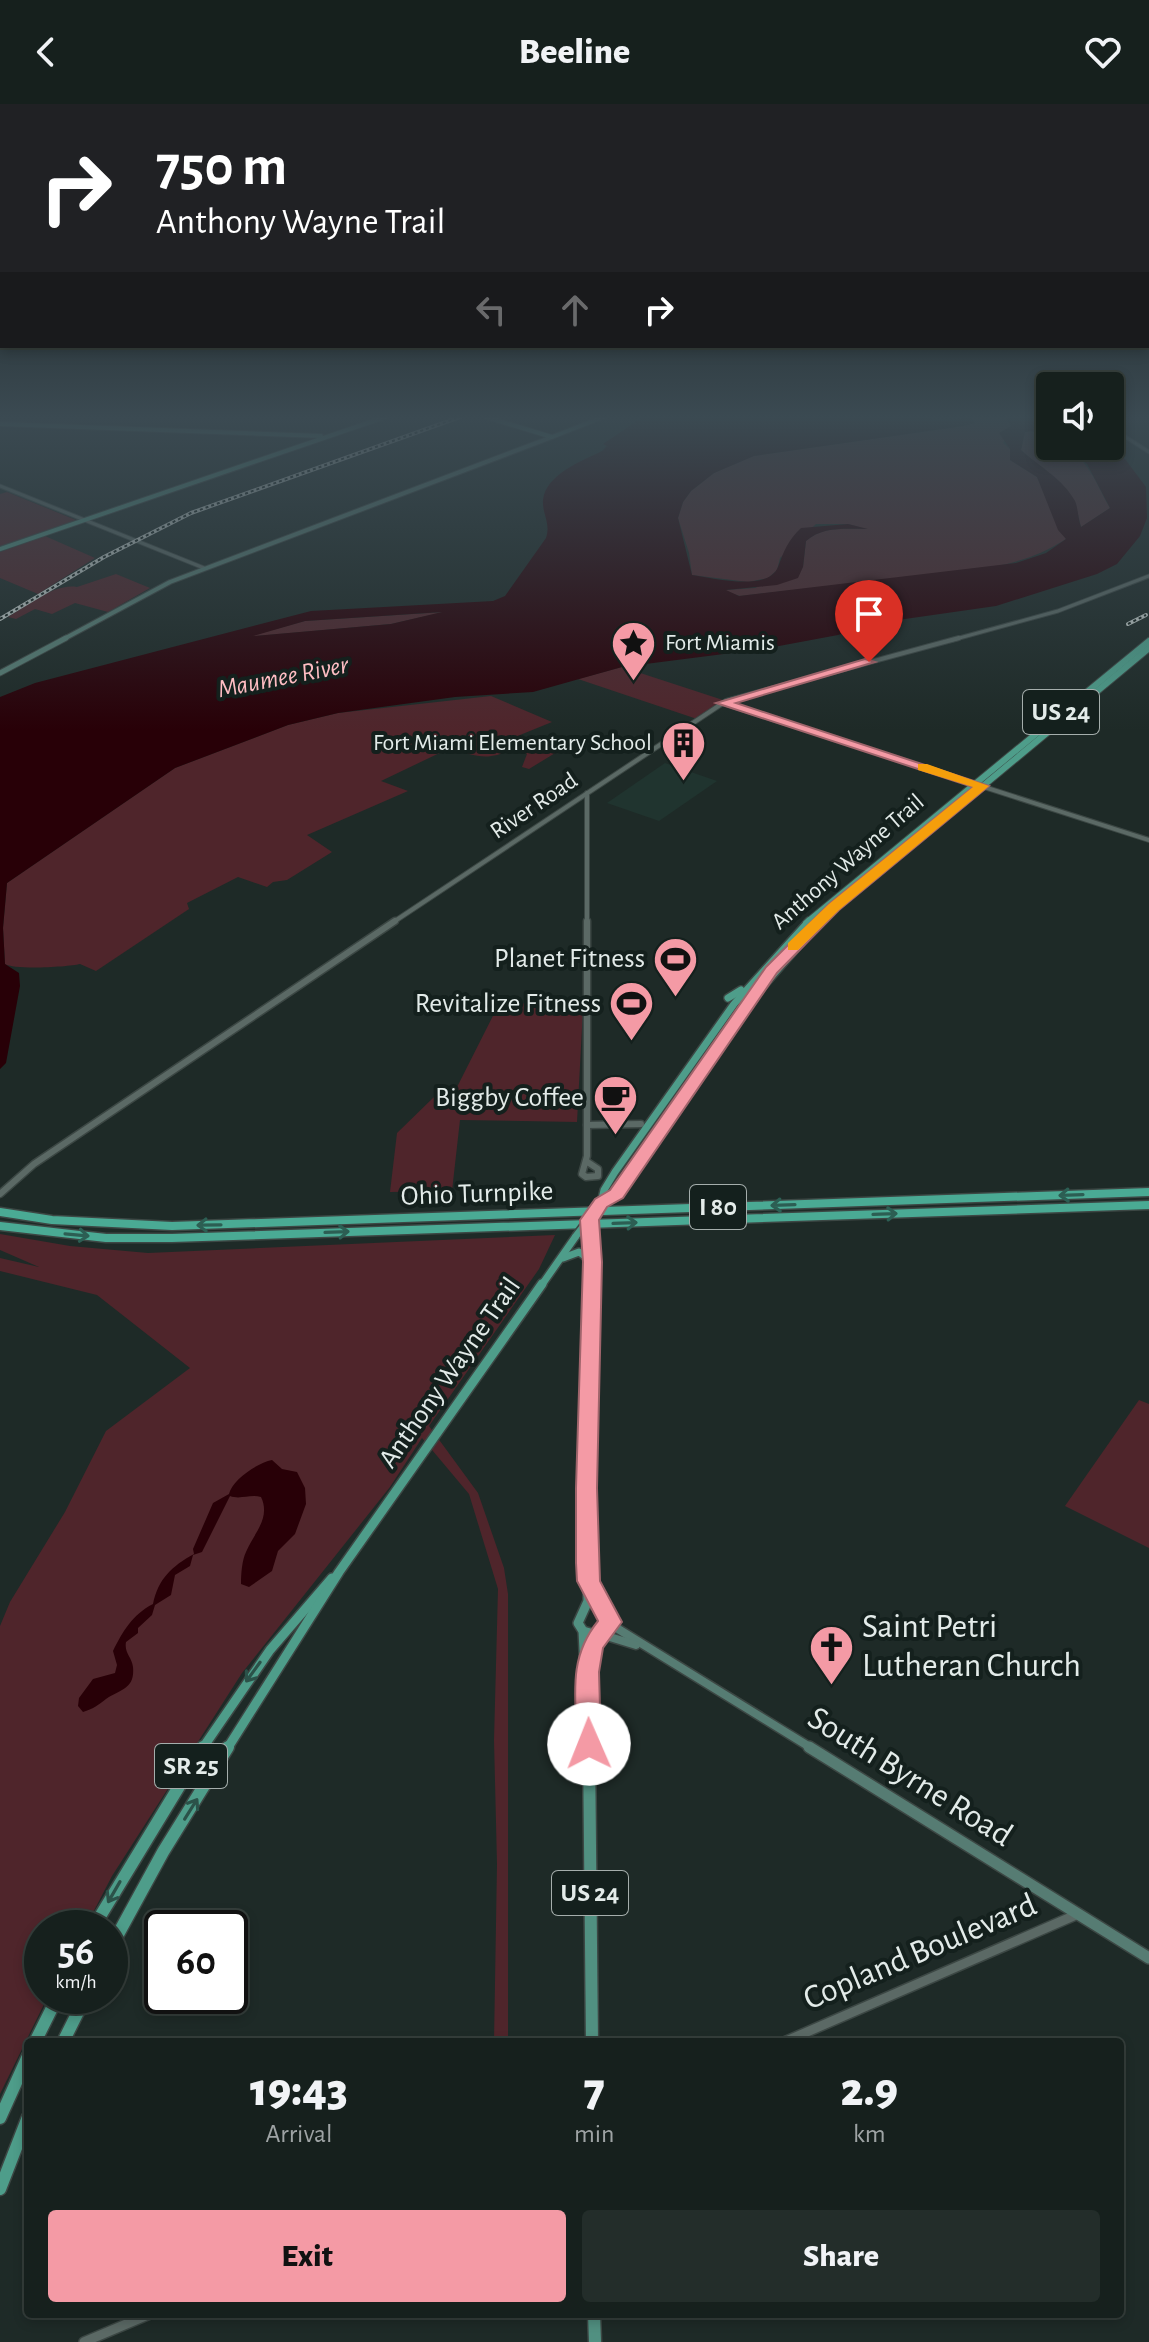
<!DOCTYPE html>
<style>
:root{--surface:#16201d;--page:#232d2a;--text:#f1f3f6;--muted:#9ea3a4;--line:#353e3b;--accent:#f49aa5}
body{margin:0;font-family:"Alegreya Sans",sans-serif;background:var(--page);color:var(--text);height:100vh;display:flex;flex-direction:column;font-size:30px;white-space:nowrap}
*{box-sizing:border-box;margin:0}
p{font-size:26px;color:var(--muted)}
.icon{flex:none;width:44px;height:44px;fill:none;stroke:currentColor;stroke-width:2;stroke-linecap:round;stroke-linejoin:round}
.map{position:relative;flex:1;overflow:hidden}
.details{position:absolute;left:24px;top:1934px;width:1100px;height:280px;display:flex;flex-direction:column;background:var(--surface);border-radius:8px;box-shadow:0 4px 12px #0003,0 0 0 2px var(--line)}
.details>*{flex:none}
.hud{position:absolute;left:0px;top:0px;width:1150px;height:244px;box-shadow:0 4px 12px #0003,0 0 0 2px var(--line);background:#202124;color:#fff;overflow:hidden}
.buttons{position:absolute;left:1036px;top:268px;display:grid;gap:16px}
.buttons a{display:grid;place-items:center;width:88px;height:88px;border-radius:8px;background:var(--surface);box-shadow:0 4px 12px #0003,0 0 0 2px var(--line);font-size:40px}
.speed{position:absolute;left:24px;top:1806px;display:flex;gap:16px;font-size:40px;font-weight:700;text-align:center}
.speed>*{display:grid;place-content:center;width:104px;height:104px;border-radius:50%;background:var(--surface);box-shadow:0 4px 12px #0003,0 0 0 2px var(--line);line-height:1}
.speed small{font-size:20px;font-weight:400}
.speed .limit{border:4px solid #111;border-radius:12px;background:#fff;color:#111}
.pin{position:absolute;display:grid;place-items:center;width:68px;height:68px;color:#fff;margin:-82px -34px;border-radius:50% 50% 50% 0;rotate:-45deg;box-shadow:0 0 8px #0007}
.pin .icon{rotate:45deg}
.me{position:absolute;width:88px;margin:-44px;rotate:359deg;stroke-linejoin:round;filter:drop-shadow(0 0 6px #0008)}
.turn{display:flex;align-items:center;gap:28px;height:168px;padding:0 24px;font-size:36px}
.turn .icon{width:104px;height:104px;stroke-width:2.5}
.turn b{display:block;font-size:56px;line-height:68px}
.lanes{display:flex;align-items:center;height:76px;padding:0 24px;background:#0003;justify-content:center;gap:40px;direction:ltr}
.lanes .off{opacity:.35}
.eta{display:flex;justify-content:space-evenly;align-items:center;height:136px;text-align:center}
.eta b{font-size:48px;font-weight:800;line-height:56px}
.button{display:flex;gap:16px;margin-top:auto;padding:16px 24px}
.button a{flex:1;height:92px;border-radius:8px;background:var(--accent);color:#111;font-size:32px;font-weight:800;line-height:92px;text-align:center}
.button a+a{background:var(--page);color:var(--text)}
header{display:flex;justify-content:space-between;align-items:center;height:104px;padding:0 24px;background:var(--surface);font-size:36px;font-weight:800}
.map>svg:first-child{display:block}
.built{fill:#20342f}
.green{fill:#4f252b}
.water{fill:#280007;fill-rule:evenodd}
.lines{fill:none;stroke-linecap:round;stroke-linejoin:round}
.tertiary-far3-casing{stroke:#3c4744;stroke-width:5}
.tertiary-far2-casing{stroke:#3c4744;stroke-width:6}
.tertiary-far1-casing{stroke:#3c4744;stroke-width:9}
.tertiary-casing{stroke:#3c4744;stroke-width:12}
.secondary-far3-casing{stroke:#3c4744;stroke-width:6}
.secondary-far2-casing{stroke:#3c4744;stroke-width:7}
.secondary-far1-casing{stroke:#3c4744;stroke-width:11}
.secondary-casing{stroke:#3c4744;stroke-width:14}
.primary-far3-casing{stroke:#3c4744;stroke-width:6}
.primary-far2-casing{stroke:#3c4744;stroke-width:10}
.primary-far1-casing{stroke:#3c4744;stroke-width:12}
.primary-casing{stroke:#3c4744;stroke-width:15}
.trunk-far3-casing{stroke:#3c4744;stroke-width:8}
.trunk-far2-casing{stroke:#3c4744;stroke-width:10}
.trunk-far1-casing{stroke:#3c4744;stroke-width:12}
.trunk-casing{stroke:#3c4744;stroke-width:15}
.motorway-casing{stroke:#3c4744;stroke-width:11}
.tertiary-far3{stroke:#5b6965;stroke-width:3}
.tertiary-far2{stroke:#5b6965;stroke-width:4}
.tertiary-far1{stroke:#5b6965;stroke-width:6}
.tertiary{stroke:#5b6965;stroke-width:9}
.secondary-far3{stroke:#567c73;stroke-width:4}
.secondary-far2{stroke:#567c73;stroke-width:5}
.secondary-far1{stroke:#567c73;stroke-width:8}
.secondary{stroke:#567c73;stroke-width:11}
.primary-far3{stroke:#519081;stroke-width:4}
.primary-far2{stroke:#519081;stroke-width:7}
.primary-far1{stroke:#519081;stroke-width:9}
.primary{stroke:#519081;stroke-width:12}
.trunk-far3{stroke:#4e9d8a;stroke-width:6}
.trunk-far2{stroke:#4e9d8a;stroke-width:7}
.trunk-far1{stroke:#4e9d8a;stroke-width:9}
.trunk{stroke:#4e9d8a;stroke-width:12}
.motorway{stroke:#4aaa94;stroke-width:8}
.rail-casing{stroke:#c0c9c6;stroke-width:4}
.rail{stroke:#14201d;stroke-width:2;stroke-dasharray:3;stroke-linecap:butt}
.primary-bridge-casing{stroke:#3c4744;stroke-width:10;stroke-linecap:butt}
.trunk-bridge-casing{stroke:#3c4744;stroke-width:10;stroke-linecap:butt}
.primary-bridge{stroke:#519081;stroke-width:7}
.trunk-bridge{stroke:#4e9d8a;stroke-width:7}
.oneway{stroke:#2c5e53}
.oneway2{stroke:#2b5249}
.route{fill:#f49aa5;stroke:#9f646b;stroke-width:2}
.slow{fill:#f59e0b}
.labels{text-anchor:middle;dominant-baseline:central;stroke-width:8;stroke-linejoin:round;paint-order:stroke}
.far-poi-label{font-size:24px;fill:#e3ebe9;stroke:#14201d;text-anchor:start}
.far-street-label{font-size:24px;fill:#e3ebe9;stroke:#14201d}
.far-water-label{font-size:26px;font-style:italic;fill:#febdc3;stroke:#14201d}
.shield{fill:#14201d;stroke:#a5aeac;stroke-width:2}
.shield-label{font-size:26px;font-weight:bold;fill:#e3ebe9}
.poi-label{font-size:28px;fill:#e3ebe9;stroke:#14201d;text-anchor:end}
.street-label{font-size:28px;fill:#e3ebe9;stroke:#14201d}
.near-poi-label{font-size:34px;fill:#e3ebe9;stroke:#14201d;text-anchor:start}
.near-street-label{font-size:34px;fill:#e3ebe9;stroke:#14201d}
</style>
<header><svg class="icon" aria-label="back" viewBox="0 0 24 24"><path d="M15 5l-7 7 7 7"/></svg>Beeline<svg class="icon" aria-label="heart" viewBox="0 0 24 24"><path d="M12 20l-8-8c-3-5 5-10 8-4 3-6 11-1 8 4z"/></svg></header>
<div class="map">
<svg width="1149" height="2238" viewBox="0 0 1149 2238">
<rect width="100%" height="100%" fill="#1e2a27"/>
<path class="built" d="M665,659L717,677L659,717L607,699Z"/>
<g class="green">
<path d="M974,313H1006L1011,322L1003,339L1010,345V356L1037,373L1066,435C1040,452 1015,459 984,465L740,492L727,488L726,486L755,484L803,463L806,437C823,422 844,425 866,425L848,420H816L780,454L777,466L768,474L748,478L692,471L689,449L678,414L683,398L691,387L714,369L753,352L963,322L974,319L971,315Z"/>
<path d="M1031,327L1050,335V342C1085,342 1095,379 1110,404L1081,423L1075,398L1064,383L1021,346L1025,328Z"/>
<path d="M7,388L76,416L0,442V390Z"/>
<path d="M45,432L95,454L38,490L0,474V448Z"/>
<path d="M116,470L150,484L108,508L75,499L52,510L35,505L16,515L8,513C27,502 54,479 77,483Z"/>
<path d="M444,508L391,520L247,533L305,517Z"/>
<path d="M622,563L726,597L697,615L578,575Z"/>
<path d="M491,592L552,618L520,631L544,640L559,638L565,643L529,665L522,663L527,650L513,644C489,658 475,652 450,644L381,677L408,687L307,731L332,748L287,776L273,778L267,783L238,773L187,799L189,805L96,867L80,860C68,863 14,866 5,860L3,824L7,779L175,664L288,621L338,609Z"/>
<path d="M502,894L546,905H583L577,1018L460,1016L452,1087L390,1088L397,1029L434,993H452Z"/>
<path d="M0,1130L70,1142L148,1149L555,1131L539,1165L429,1322L478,1389L504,1464L508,1490V1938H494L497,1760L494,1636L498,1485L469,1390L422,1334L390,1383L242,1569L112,1772L85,1824H42V1892H48L0,1990V1522L10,1498L65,1408L106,1327L190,1264L97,1191L0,1167V1154L39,1163L0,1146Z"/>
<path d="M1139,1296L1149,1300V1444L1065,1402Z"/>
</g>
<g class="water">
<path d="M643,313H931L935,317L974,313L972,315L975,319L963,322L754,352L714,369L691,387L683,398L678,414L692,471C713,474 768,488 778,463C784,447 788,436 801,424L848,420L868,425C846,425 823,422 806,437L803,463L798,474L777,481L726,486L739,492L1016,459L1046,449L1066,435L1058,426L1037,373L1010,356V345L999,329L1011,322L1006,313H1050V335L1032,327L1025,328L1021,346C1040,363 1063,375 1075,397C1078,403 1078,415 1081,423L1110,404L1087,360L1063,342H1106L1125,355L1146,383L1147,414L1140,432L1117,460L1097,470L996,502L870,520L838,531L763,545L622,563L533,588L455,593L338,609L288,621L175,664L7,779L3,824L5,860L19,869L20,882L6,959L0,965V593L35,579L311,507L493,497L505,492L546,434C551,419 542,410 543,396C546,370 582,357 602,347L607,342L603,340ZM442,508L391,520L253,532L305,517Z"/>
<path d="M272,1356L282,1365L297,1368L305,1384L306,1400L295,1430L278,1447L272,1467L249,1483L241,1480C241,1470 242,1456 246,1448C254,1429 271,1414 261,1393C250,1390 240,1396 230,1392L202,1448L193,1451L190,1462L175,1471L171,1491L155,1501L152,1511L138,1524V1529L126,1538C124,1549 132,1553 133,1563C135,1585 121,1585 106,1595C98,1601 93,1605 83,1608L78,1602L79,1594L93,1575L115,1569L117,1561L113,1547C123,1527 132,1511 153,1500C158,1475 172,1462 194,1450L193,1445L213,1399L229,1390C232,1376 257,1359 272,1356Z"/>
</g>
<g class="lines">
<defs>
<g id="tertiary-far3">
<path d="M1110,323L1149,348"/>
<path d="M0,382L204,464"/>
<path d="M952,536L1058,507L1149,472"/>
</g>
<g id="tertiary-far2">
<path d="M723,599L1149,736"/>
<path d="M587,689V819"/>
<path d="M392,819L726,597L959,534"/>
</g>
<g id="tertiary-far1">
<path d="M587,1021L641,1020"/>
<path d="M586,1057L598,1065V1072L586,1073L582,1070L587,1052V817"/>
<path d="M0,1090L34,1060L395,817"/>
</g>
<g id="tertiary">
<path d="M784,1938L1078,1810"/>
<path d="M84,2238L150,2210"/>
</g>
<path id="secondary-far3" d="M62,536L170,478L552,333"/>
<path id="secondary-far2" d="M0,569L66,534"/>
<g id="secondary-far1">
<path d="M610,1520L813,1645"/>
<path d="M600,1530L636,1541"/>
</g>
<path id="secondary" d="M809,1643L1149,1854"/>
<g id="primary-far3">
<path d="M486,313L552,333L603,313"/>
<path d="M0,320L321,332"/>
<path d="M0,445L385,313"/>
</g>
<path id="primary-far2" d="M591,1132L593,1182"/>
<g id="primary-far1">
<path d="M583,1527L598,1531L607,1526L610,1518L590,1482"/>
<path d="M588,1563L592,1541L598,1531"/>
<path d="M589,1645L583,1527L578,1519L588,1497L586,1384L593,1180"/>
</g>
<g id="primary">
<path d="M589,1643L592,1938"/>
<path d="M594,2210L595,2238"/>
</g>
<g id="trunk-far3">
<path d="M806,819L1149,537"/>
<path d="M818,819L1149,544"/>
</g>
<g id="trunk-far2">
<path d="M728,894L741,886"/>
<path d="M601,1099L604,1086L615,1068L734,900L809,817"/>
<path d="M601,1099L616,1090L744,904L820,817"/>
<path d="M563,1154L579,1148L593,1158"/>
<path d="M541,1182L576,1132"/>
</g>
<g id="trunk-far1">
<path d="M202,1645L270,1546L332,1474"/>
<path d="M227,1645L339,1468L542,1180"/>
</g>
<g id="trunk">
<path d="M93,1824L203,1643"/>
<path d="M110,1845L163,1748L228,1643"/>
<path d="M35,1938L58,1892"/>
<path d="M63,1938L86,1892"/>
<path d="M0,2014L28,1952"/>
<path d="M0,2085L28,2013"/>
</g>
<g id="motorway">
<path d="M0,1108L52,1116L172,1122L1149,1088"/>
<path d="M0,1122L106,1134H172L1149,1101"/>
</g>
</defs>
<use href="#tertiary-far3" class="tertiary-far3-casing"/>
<use href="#tertiary-far2" class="tertiary-far2-casing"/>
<use href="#tertiary-far1" class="tertiary-far1-casing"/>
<use href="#tertiary" class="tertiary-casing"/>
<use href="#secondary-far3" class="secondary-far3-casing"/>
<use href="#secondary-far2" class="secondary-far2-casing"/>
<use href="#secondary-far1" class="secondary-far1-casing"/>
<use href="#secondary" class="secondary-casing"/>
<use href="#primary-far3" class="primary-far3-casing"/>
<use href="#primary-far2" class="primary-far2-casing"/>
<use href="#primary-far1" class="primary-far1-casing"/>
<use href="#primary" class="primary-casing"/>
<use href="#trunk-far3" class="trunk-far3-casing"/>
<use href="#trunk-far2" class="trunk-far2-casing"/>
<use href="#trunk-far1" class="trunk-far1-casing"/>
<use href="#trunk" class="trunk-casing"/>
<use href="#motorway" class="motorway-casing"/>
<use href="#tertiary-far3" class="tertiary-far3"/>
<use href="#tertiary-far2" class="tertiary-far2"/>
<use href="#tertiary-far1" class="tertiary-far1"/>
<use href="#tertiary" class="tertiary"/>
<use href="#secondary-far3" class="secondary-far3"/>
<use href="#secondary-far2" class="secondary-far2"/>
<use href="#secondary-far1" class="secondary-far1"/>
<use href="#secondary" class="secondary"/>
<use href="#primary-far3" class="primary-far3"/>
<use href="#primary-far2" class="primary-far2"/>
<use href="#primary-far1" class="primary-far1"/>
<use href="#primary" class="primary"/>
<use href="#trunk-far3" class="trunk-far3"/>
<use href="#trunk-far2" class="trunk-far2"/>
<use href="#trunk-far1" class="trunk-far1"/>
<use href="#trunk" class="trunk"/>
<use href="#motorway" class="motorway"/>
<defs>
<g id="rail">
<path d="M0,515L104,453L191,409L460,313"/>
<path d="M1128,520L1146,511"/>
</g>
</defs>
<use href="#rail" class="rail-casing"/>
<use href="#rail" class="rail"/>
<defs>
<path id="primary-bridge" d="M589,1116L591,1132"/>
<path id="trunk-bridge" d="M576,1132L601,1099"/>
</defs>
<use href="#primary-bridge" class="primary-bridge-casing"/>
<use href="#trunk-bridge" class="trunk-bridge-casing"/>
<use href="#primary-bridge" class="primary-bridge"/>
<use href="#trunk-bridge" class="trunk-bridge"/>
</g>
<defs><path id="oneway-shaft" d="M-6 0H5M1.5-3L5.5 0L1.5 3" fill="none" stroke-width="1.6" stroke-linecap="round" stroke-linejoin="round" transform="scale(2)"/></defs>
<g class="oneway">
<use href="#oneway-shaft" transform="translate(1071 1091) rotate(178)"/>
<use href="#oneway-shaft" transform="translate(783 1101) rotate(178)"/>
<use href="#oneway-shaft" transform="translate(885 1110) rotate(-2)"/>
<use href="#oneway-shaft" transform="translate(625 1119) rotate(-2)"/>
<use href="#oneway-shaft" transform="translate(209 1121) rotate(179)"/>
<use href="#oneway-shaft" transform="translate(337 1128) rotate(-2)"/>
<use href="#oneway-shaft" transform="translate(77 1131) rotate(5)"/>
</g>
<g class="oneway2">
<use href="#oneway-shaft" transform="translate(253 1568) rotate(126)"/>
<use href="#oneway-shaft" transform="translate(191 1705) rotate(-58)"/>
<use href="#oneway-shaft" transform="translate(114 1788) rotate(120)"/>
</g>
<linearGradient id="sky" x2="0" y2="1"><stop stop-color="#101715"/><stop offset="0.5" stop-color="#3b4a52"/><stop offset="1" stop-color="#3b4a52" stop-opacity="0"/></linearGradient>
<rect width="1149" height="627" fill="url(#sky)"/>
<path class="route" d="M865,555L875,558L736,599L989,682L839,806L777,869L623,1094L607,1103L599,1116L602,1158L597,1384L600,1477L622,1518L603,1544L599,1568L601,1640L597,1648L589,1651L580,1648L577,1640C576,1594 567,1555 598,1517L577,1477L576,1459V1384L583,1158L580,1116L595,1095L610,1086L766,863L829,800L973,683L716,599Z"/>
<path class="slow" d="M918,660H927L989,682L839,806L798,846H788V839L829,800L973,683L918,666Z"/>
<defs>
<symbol id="sight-pin" viewBox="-11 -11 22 30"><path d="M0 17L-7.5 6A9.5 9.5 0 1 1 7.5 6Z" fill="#f49aa5" stroke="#14201d"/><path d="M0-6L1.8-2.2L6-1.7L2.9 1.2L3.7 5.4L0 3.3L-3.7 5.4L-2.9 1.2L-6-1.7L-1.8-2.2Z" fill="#111"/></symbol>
<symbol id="building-pin" viewBox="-11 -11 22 30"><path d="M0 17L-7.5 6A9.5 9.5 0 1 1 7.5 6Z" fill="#f49aa5" stroke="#14201d"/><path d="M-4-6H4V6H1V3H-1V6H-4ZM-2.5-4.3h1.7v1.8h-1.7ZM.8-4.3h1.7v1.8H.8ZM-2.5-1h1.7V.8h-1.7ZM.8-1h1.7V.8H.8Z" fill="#111"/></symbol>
<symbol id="stadium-pin" viewBox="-11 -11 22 30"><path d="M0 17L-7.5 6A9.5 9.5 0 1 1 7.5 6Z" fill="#f49aa5" stroke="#14201d"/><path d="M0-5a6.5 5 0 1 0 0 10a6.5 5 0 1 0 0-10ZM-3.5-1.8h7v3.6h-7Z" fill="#111"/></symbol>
<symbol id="cafe-pin" viewBox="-11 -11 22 30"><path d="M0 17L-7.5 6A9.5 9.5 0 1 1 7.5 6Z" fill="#f49aa5" stroke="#14201d"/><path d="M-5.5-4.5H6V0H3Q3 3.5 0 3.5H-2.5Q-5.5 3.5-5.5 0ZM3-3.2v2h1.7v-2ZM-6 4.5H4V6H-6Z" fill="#111"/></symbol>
<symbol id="church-pin" viewBox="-11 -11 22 30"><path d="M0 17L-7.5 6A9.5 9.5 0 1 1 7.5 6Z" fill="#f49aa5" stroke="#14201d"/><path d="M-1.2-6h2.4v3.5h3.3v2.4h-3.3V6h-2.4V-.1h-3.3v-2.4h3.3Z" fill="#111"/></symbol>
</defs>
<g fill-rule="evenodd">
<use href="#sight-pin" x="608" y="514" width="51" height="69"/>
<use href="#building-pin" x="658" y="614" width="51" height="69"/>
<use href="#stadium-pin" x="650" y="830" width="51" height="69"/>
<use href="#stadium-pin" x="606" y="874" width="51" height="69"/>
<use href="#cafe-pin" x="590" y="968" width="51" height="69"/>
<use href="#church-pin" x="806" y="1518" width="51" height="69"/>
</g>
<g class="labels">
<g class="far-poi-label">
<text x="665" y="539">Fort Miamis</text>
<text x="652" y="639" text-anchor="end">Fort Miami Elementary School</text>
</g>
<g class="far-street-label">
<text transform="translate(534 702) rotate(-34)">River Road</text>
<text transform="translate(848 758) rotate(-41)">Anthony Wayne Trail</text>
</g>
<g class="far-water-label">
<text transform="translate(283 573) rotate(-11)">Maumee River</text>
</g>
<g class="shield">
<rect x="1023" y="586" width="76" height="44" rx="6"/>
<rect x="690" y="1081" width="56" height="44" rx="6"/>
<rect x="155" y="1640" width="72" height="44" rx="6"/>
<rect x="552" y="1767" width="76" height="44" rx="6"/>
</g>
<g class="shield-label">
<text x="1061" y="608">US 24</text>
<text x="718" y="1103">I 80</text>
<text x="191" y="1662">SR 25</text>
<text x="590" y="1789">US 24</text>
</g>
<g class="poi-label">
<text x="645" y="855">Planet Fitness</text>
<text x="601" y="900">Revitalize Fitness</text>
<text x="584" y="994">Biggby Coffee</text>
</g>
<g class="street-label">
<text transform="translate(477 1090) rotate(-2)">Ohio Turnpike</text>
<text transform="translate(450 1269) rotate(-55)">Anthony Wayne Trail</text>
</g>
<g class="near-poi-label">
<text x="862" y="1523">Saint Petri<tspan x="862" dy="39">Lutheran Church</tspan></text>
</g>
<g class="near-street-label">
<text transform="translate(910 1673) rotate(32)">South Byrne Road</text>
<text transform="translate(920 1848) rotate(-23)">Copland Boulevard</text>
</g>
</g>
</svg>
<div class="buttons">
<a><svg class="icon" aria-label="sound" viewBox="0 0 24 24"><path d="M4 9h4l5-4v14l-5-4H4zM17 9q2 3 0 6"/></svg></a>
</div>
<div class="speed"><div>56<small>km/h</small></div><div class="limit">60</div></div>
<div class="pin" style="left:869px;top:558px;background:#d93025"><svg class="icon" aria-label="arrive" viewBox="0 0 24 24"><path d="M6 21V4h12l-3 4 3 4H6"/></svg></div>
<svg class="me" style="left:589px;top:1640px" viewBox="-20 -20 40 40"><circle r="19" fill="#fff"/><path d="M0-13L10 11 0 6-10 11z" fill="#f49aa5"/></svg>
<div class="hud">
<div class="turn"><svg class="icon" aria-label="right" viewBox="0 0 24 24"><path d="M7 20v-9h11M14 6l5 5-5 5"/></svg><div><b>750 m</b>Anthony Wayne Trail</div></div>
<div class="lanes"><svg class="icon off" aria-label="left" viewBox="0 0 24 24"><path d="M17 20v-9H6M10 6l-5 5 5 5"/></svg><svg class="icon off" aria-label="ahead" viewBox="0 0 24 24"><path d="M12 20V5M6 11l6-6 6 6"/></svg><svg class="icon" aria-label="right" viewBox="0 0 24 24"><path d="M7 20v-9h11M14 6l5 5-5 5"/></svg></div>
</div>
<section class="details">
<div class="eta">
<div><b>19:43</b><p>Arrival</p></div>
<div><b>7</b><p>min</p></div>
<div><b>2.9</b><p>km</p></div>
</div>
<div class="button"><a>Exit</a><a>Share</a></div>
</section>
</div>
